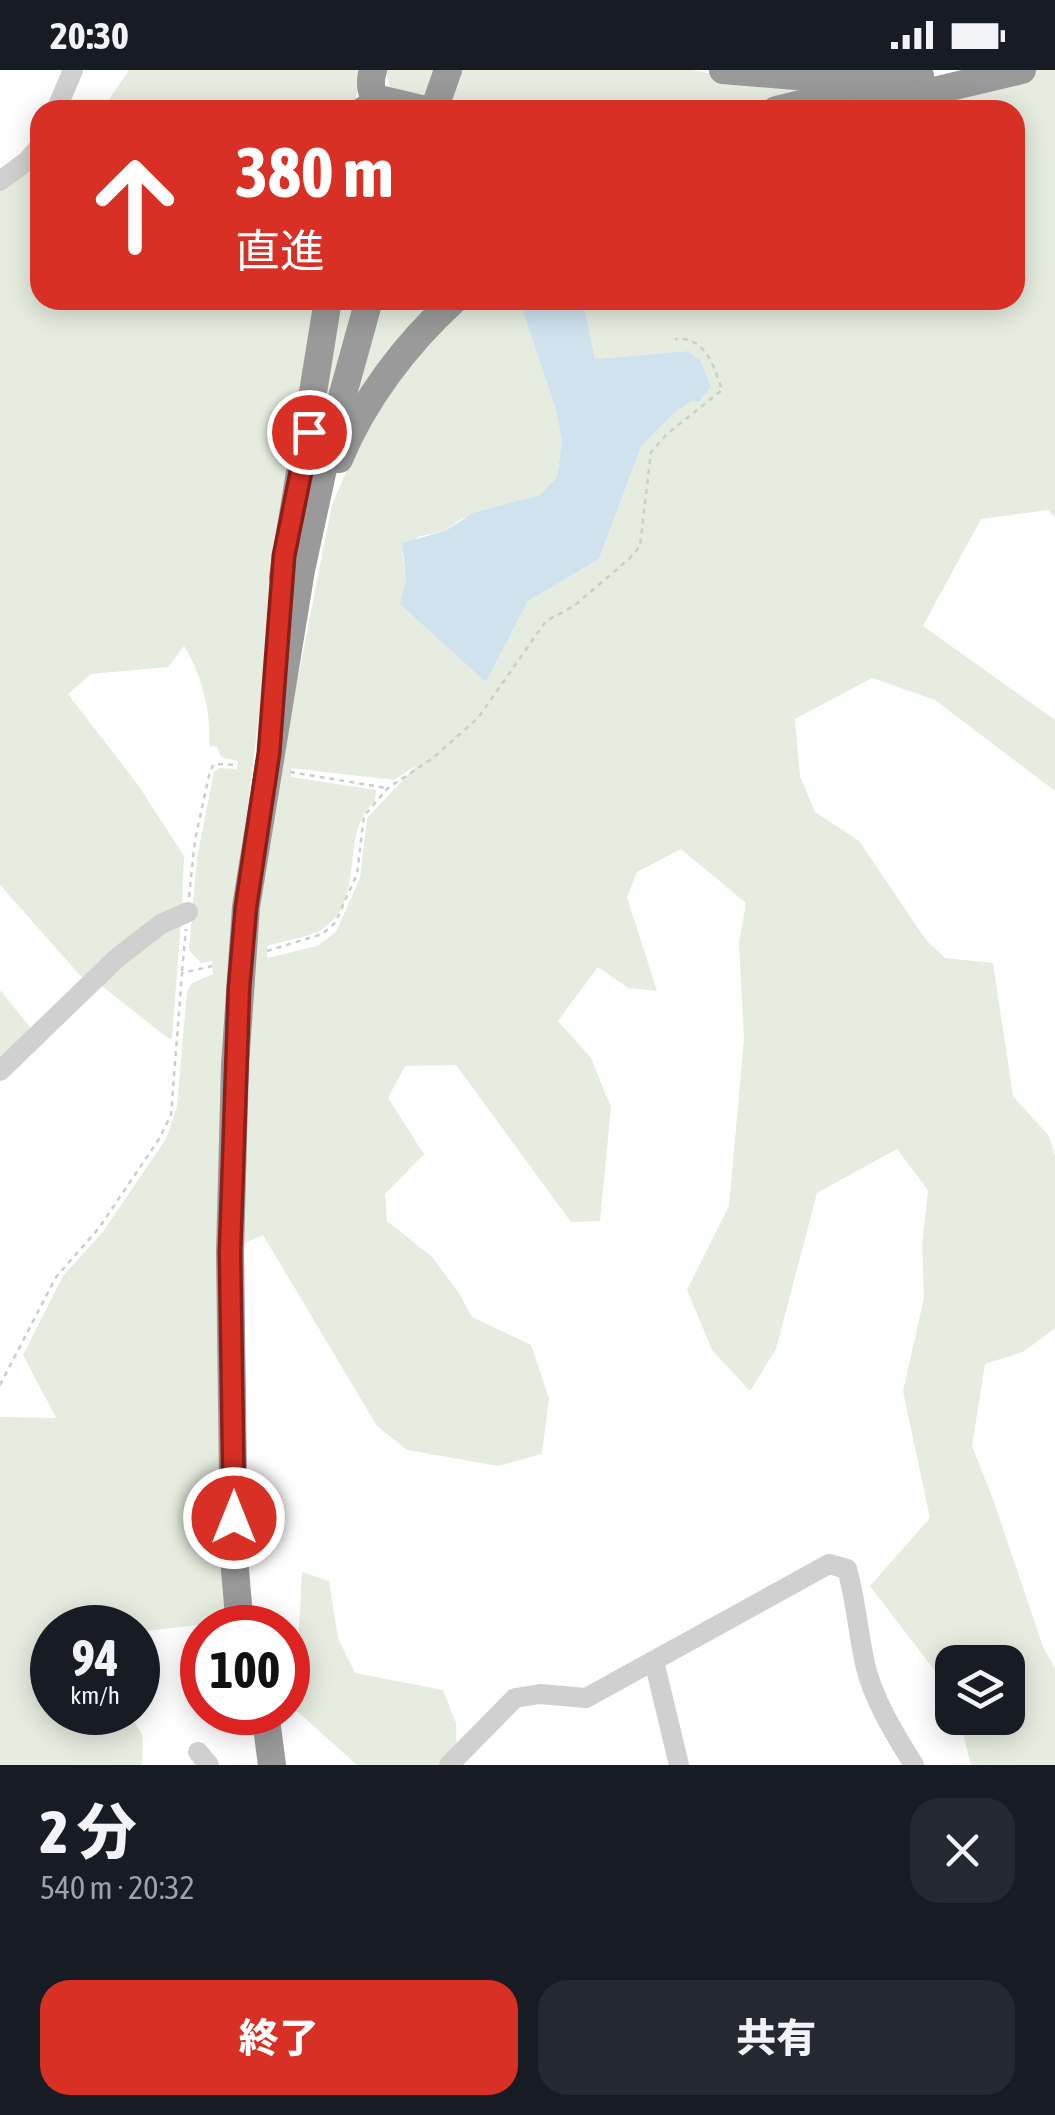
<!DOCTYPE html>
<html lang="ja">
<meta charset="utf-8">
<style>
:root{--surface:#171b24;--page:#242831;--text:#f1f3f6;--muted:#9ea1a6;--accent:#d93025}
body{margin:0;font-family:"Asap Condensed","Noto Sans JP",sans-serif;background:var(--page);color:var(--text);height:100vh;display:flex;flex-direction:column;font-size:38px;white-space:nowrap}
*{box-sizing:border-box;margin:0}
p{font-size:32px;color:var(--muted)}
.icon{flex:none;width:55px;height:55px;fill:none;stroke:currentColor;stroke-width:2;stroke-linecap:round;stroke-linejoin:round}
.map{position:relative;height:1695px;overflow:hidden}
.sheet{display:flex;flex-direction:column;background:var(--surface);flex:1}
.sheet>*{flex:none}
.hud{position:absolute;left:30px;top:30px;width:995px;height:210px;border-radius:30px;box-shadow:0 5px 25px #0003;background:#d93025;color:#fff;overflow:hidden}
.fabs{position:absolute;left:935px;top:1575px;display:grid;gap:20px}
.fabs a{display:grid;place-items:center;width:90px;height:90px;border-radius:20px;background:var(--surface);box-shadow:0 5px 25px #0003;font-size:50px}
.speed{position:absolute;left:30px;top:1535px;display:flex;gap:20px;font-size:50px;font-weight:700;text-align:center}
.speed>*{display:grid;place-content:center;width:130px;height:130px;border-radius:50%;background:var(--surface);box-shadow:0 5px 25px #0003;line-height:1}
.speed small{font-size:25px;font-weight:400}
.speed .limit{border:15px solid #d22;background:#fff;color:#111}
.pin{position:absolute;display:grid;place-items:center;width:85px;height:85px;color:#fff;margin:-42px;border:5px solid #fff;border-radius:50%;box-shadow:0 2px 10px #0007}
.me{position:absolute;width:110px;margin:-55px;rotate:0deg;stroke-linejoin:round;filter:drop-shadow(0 0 8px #0008)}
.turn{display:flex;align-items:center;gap:35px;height:210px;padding:0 40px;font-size:45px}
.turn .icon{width:130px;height:130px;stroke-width:2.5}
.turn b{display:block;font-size:70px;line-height:85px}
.round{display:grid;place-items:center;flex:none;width:105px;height:105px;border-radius:30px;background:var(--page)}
.head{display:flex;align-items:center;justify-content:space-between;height:170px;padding:0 40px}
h1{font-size:60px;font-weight:800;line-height:75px}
.button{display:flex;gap:20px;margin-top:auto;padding:20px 40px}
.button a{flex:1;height:115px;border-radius:30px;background:var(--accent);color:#fff;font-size:40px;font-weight:800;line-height:115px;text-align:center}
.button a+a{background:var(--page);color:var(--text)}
.status{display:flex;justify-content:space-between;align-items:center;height:70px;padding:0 50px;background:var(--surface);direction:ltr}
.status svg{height:28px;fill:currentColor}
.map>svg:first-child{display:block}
.green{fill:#e6ecdf;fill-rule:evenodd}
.water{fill:#cfe2ee}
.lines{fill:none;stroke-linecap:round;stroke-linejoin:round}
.path{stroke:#cdcdcd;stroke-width:2.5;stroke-dasharray:5 5;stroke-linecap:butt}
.minor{stroke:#d0d0d0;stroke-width:20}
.highway{stroke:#9a9a9a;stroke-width:28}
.route-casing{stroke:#8d1f18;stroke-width:25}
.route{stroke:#d93025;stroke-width:18}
</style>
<div class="status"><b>20:30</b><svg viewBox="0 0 49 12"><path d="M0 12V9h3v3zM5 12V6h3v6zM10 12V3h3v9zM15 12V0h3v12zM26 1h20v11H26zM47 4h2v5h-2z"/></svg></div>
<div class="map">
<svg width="1055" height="1695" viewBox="0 0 1055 1695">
<rect width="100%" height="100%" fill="#fff"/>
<g class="green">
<path d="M129,0H365L351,40H102Z"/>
<path d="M385,0H436L424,33L390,17Z"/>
<path d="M459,0H692L731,8L839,17L751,40H445Z"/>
<path d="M1036,0H1055V448L1048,440L981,449L923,556L1055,650V721L935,630L872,608L795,649L800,706L815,742L859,771L926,870L945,888L993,893L1013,1026L1049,1066L1055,1086V1258L1023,1282L985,1294L972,1376L993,1429L1043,1577L1055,1598V1695H971L959,1648H1008V1592H952V1623L870,1516L930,1448L903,1321L924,1228L922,1175L928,1120L897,1079L817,1123L776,1279L750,1321L712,1280L687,1220L729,1136L744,969L739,873L746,833L681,779L637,802L627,827L657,921L628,918L598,897L558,951L591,988L611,1037L600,1151L571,1152L456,995L405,996L388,1028L424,1084L385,1124L387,1151L432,1187L459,1223L472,1247L531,1275L549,1328L542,1384L498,1396L407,1380L377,1356L263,1165L240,1175L246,993L264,779L332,435L368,351L439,254L469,230H519L556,340L562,371L557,407L540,425L461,449L445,461L418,467L402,482L406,510L486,612L528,531L599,489L641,377L674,343L692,331L699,332L711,317L701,291L688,281L595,289L583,230H1015V40H876ZM417,695L367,748L360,808L336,862L317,876L267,888V876C283,871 307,868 321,860C369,829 337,765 375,731L376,720L291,707V698L394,710Z"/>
<path d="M32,95L40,101V230H323L270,553L234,851L232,1551L138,1562V1558H52V1642L129,1643L143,1666L142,1695H0V1347L56,1348L23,1285L63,1206L102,1163L166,1069L177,1036L187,921L192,913L213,904L212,891L201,893L189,880L197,788L214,702L220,698L237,699L238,691L221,687L217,677L209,676C212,643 201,603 184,576L168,597L91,604L68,624L138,715L184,786L182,837L86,912L0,815V114Z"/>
<path d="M339,230H358L321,358Z"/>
<path d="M381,230H443L345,366Z"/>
<path d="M181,851L172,968L169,969L102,916L122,888Z"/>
<path d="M0,920L33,961L0,992Z"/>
<path d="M302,1502L329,1511L338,1568L355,1603L443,1620L456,1653L457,1695H357L288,1633V1612L298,1577Z"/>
</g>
<path class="water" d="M519,230H583L595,289L688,281L701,291L711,317L699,332L692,331L674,343L641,377L599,489L528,531L486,612L400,534L406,510L402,473L445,461L473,443L540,425L557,407L562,371L556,340Z"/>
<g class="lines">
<g class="path">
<path d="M290,702L387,718"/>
<path d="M189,827L195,770L210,701L214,694L238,695"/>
<path d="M267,881L322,864L335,853L357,804L364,746L388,718L433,688L478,648L546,551L574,536L630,488L640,476L651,382L667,364L722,320C714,297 706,266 675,269"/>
<path d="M182,901L186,859"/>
<path d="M0,1315L56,1207L99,1158L159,1069L171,1045L182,903L212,896"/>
</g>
<g class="minor">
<path d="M56,40L73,0"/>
<path d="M0,111L27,91L40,76"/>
<path d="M0,1001L117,888L161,854L188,842"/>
<path d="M654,1591L679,1695"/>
<path d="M198,1682L209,1695"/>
<path d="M449,1695L515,1628L540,1624L586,1628L829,1494L847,1499C856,1531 858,1562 865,1594C873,1629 895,1665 914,1695"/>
</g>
<g class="highway">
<path d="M373,0C368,17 372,26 383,40"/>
<path d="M723,0L832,9L920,6"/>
<path d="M364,40L384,30L426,40"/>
<path d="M434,40L448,0"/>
<path d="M776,40L857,20"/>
<path d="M854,40L1022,0"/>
<path d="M339,389C364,329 406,274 454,230"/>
<path d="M283,507L328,230"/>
<path d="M240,1558L234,1488L230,1182L235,995L246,837L301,500L326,385L369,230"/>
<path d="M265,1642L272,1695"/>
</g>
</g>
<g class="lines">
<defs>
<path id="route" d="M234,1448L230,1182L239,918L246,837L269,683L284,486L309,362"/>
</defs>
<use href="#route" class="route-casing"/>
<use href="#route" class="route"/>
</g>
</svg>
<div class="fabs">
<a><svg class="icon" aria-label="layers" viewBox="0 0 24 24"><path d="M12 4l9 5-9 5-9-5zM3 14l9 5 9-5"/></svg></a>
</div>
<div class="speed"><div>94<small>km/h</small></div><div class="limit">100</div></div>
<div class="pin" style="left:309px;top:362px;background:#d93025"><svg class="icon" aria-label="arrive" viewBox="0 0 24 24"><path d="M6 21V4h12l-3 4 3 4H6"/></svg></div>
<svg class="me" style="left:234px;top:1448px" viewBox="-20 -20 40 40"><circle r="17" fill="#d93025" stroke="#fff" stroke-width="3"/><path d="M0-11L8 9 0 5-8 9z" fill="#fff"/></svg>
<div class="hud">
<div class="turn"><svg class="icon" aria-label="ahead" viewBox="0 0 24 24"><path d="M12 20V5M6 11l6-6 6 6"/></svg><div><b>380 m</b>直進</div></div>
</div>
</div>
<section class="sheet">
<div class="head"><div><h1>2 分</h1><p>540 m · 20:32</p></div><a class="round"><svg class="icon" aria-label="close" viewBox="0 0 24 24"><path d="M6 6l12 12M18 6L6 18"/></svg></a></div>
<div class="button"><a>終了</a><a>共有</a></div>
</section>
